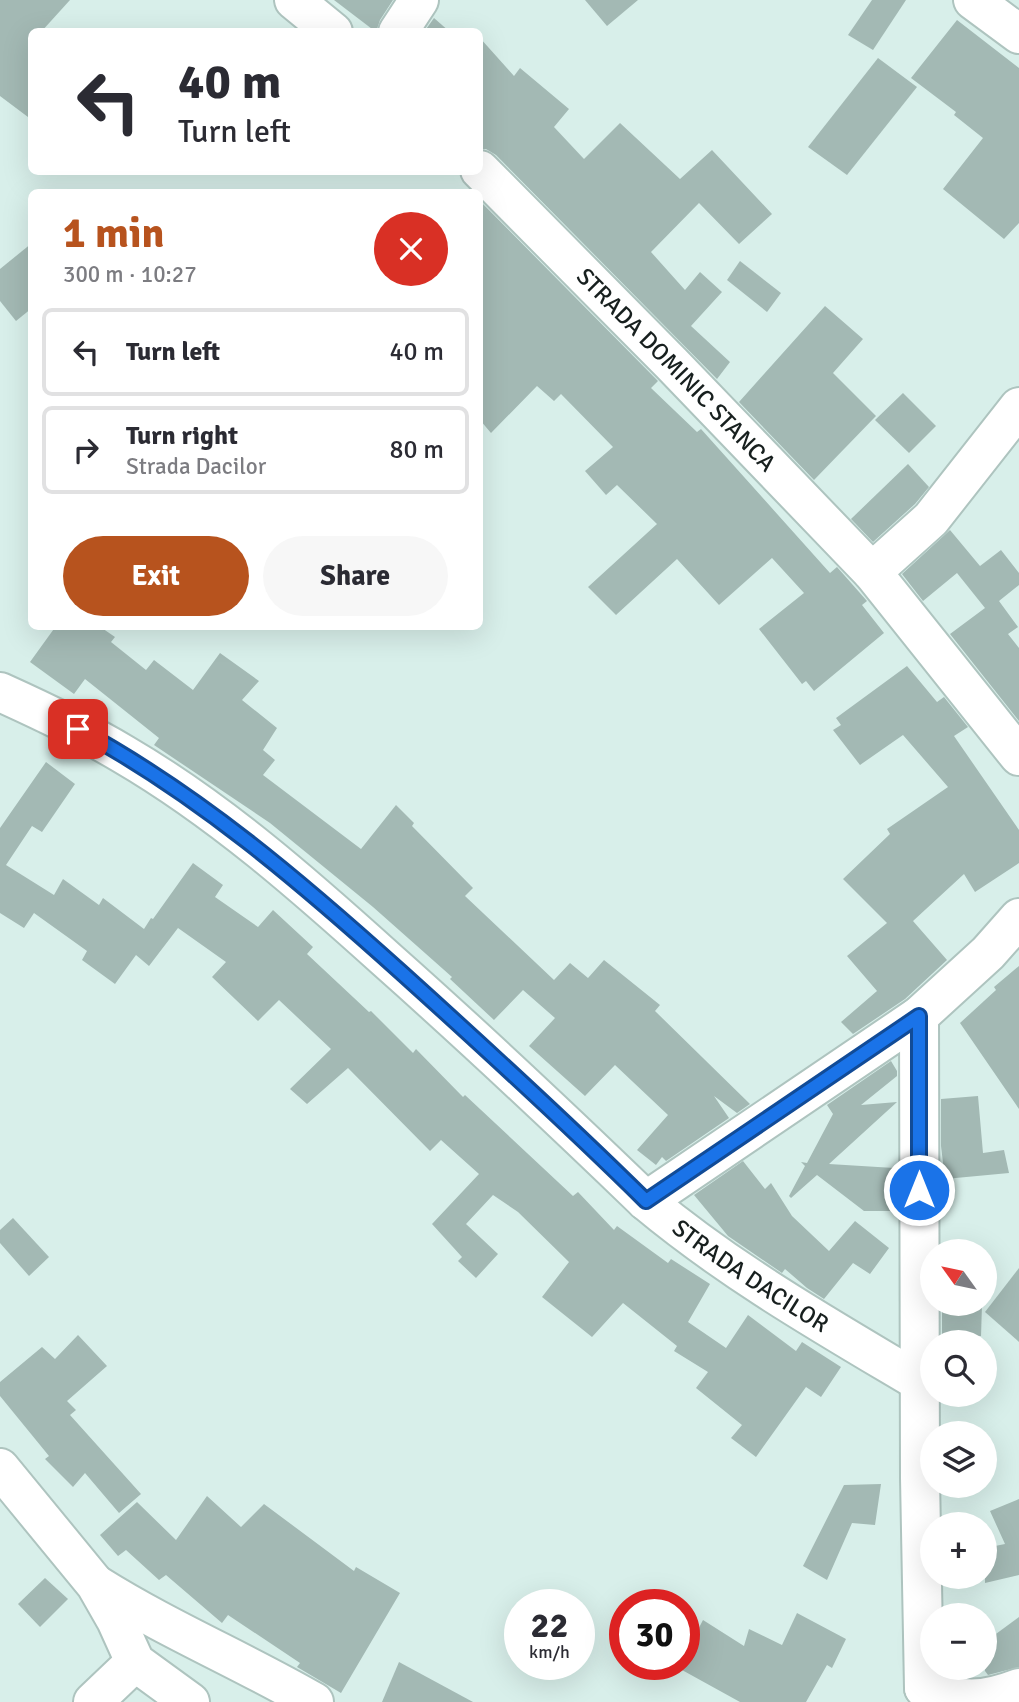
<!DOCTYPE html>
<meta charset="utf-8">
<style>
:root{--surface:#fff;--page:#f7f7f7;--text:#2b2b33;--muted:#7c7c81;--line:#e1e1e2;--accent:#b7531e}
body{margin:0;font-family:Signika,sans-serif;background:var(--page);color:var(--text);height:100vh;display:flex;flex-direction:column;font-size:26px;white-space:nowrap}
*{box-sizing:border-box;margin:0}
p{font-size:23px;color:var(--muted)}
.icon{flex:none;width:38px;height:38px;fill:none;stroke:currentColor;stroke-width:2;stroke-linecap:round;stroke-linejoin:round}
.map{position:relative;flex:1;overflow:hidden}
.side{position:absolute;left:28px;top:189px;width:455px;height:441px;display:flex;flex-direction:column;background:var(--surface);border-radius:10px;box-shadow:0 7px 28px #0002}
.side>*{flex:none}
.top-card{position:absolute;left:28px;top:28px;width:455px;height:147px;border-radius:10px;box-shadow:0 7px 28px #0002;background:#fff;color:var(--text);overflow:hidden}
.needle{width:46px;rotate:303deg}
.controls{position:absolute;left:920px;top:1239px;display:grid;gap:14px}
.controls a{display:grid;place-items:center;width:77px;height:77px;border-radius:50%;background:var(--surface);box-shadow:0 7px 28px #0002;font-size:35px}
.speed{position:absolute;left:504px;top:1589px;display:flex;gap:14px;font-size:35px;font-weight:700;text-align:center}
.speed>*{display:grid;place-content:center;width:91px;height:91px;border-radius:50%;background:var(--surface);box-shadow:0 7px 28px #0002;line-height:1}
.speed small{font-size:18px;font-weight:400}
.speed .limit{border:10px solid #d22;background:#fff;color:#111}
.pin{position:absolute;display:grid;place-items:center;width:60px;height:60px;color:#fff;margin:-30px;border-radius:14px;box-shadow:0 4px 10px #0006}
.me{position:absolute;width:77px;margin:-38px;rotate:0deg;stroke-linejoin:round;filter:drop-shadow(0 0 5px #0008)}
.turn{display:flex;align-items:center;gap:24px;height:147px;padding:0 35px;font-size:32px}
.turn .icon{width:91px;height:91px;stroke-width:2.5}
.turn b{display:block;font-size:49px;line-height:60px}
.round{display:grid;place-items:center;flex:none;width:74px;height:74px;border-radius:37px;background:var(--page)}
.summary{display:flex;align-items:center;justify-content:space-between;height:119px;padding:0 35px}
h1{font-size:42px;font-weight:700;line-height:52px;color:var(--accent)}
.action{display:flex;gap:14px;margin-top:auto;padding:14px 35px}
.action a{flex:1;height:80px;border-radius:42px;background:var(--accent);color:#fff;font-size:28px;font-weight:700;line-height:80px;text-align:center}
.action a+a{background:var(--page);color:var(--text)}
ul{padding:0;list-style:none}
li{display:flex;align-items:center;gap:21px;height:88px;margin:0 14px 10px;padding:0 21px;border:4px solid var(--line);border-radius:10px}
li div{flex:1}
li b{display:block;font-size:26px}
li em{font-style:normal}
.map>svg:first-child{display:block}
.building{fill:#a3b9b4}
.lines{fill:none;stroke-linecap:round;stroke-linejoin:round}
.minor-casing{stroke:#aec4bf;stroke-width:42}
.minor{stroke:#fff;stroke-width:38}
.route-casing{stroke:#114b97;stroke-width:18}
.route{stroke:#1a73e8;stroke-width:12}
.labels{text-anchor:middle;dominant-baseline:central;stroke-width:6;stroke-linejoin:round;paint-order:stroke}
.street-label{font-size:24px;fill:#171f1e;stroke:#fff}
</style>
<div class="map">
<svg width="1019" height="1702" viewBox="0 0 1019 1702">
<rect width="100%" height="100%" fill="#d8efea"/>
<g class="building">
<path d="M0,0H70L41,32H32V120L0,96Z"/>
<path d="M334,0H393L380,20L376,32Z"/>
<path d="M585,0H638L607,26Z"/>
<path d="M872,0H906L873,50L848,35Z"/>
<path d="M434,18L450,32H424Z"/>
<path d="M957,20L1019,68V223L1004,239L943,189L983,138L954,115L956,112L911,78Z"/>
<path d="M480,38L514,76L520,68L569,109L554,127L584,159L620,123L680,179L712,150L772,214L739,244L699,203L651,252L685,290L700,272L722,292L691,326L730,362L717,379L496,155L486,149H480Z"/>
<path d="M878,58L917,87L847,175L808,147Z"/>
<path d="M480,201L658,381L651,388L697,432L701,429L830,573L837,567L867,601L862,605L884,633L814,691L806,681L802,684L759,629L804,593L772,558L719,605L677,559L616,615L588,587L657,524L617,485L606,495L585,471L613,447L561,394L554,401L537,386L491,433L480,420Z"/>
<path d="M32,243V308L16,321L0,301V269Z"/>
<path d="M740,261L781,293L767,312L727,280Z"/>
<path d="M825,306L863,339L833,373L876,416L814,480L739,402Z"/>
<path d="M903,393L936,426L909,453L875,420Z"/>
<path d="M908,464L929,487L915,504L873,542L851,519Z"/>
<path d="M950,530L980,566L1001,550L1019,573V585L999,601L1018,627L1008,634L1019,648V721L950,634L985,608L957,573L923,601L902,574Z"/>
<path d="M56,626H99L115,637L111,642L146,670L154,660L193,690L220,653L259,681L242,700L277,728L263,750L275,760L263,775L361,849L396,805L414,823L412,826L473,888L465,896L554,980L570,963L588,978L604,960L660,1005L655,1011L750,1104L737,1113L714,1096L729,1118L666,1161L662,1157L656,1165L637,1150L668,1115L615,1065L585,1096L529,1046L555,1018L523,990L494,1020L450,979L452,977L373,907L270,823L154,745L159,738L85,679L74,694L30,662Z"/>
<path d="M907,666L937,702L944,697L968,727L954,736L1019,830V863L975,892L964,874L913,921L947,960L905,999L853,1034L841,1022L877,991L847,956L887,923L843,879L890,834L887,829L948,787L903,735L860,765L833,730L841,725L836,718Z"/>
<path d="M46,762L75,784L42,832L32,826L6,865L54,895L63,879L99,905L103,898L144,929L151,918L153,919L193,863L223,885L215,897L258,927L273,910L313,947L307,954L369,1012L371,1011L413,1053L416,1049L463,1097L465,1095L573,1196L578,1192L614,1230L617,1226L668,1263L671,1259L710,1284L688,1322L726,1348L748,1315L796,1351L802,1342L841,1367L821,1397L806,1387L756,1457L731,1438L742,1425L696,1388L708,1372L674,1351L677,1346L623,1303L592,1337L542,1297L569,1262L518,1212L493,1195L466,1224L498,1254L476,1278L458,1261L462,1257L432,1224L479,1174L441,1140L430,1151L348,1068L307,1104L290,1089L331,1049L279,1000L258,1021L212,977L226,962L178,928L149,966L136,955L115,984L82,960L87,951L34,913L24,928L0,913V828Z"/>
<path d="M1019,966V1109L960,1023L996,990L994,987Z"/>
<path d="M891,1061L897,1071V1076L861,1105L897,1102L829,1164L894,1168V1211H864L817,1175L791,1198L789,1196L805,1166L801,1162L807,1163L833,1114L827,1105Z"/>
<path d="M978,1096L983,1153L1004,1150L1009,1173L945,1179L941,1146V1099Z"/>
<path d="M743,1161L765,1189L771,1183L792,1216L829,1251L855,1221L889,1248L870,1274L853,1263L824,1299L807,1288L785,1269L782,1273L728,1236L694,1195Z"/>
<path d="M13,1218L49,1257L29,1276L0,1243V1230Z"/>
<path d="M1019,1268V1342L985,1312Z"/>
<path d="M942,1304H982L981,1336L942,1339Z"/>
<path d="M78,1335L107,1366L67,1401L76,1410L70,1415L141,1494L119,1513L85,1473L73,1487L45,1459L49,1456L0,1396V1382L42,1347L55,1359Z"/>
<path d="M881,1484L875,1525L852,1523L827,1580L803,1566L844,1485Z"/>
<path d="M207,1496L241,1527L264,1504L354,1571L356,1567L400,1593L341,1693L297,1667L300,1663L228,1615L222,1623L166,1575L159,1580L126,1550L118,1556L100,1535L137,1502L176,1540Z"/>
<path d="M1019,1499V1575L985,1583V1548L1005,1544L990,1511Z"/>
<path d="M45,1578L68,1599L40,1627L18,1604Z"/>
<path d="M797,1613L846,1639L832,1668L827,1665L806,1702H740L682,1670L692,1649L689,1647L703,1620L744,1646L749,1629L782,1645Z"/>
<path d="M1019,1617V1667L988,1675L985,1671V1642Z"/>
<path d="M399,1662L473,1702H382Z"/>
</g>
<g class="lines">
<defs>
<g id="minor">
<path d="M294,0L333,32"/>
<path d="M973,0L1019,34"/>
<path d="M398,32L419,0"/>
<path id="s1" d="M480,170L672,364L872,572L1019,756"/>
<path d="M872,572L931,519L1019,407"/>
<path id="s2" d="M0,692C42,711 83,730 123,754C219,810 304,885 386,959C475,1038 561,1119 646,1201C731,1272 826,1326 920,1382"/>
<path d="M919,1016L920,1478L924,1688"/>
<path d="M646,1201L919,1016L988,953L1019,918"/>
<path d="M0,1468L96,1585L116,1620L135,1662L190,1702"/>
<path d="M97,1585C167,1629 243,1661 314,1702"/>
<path d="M924,1688C960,1702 983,1702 1019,1688"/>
<path d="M93,1702L135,1662"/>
</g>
</defs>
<use href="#minor" class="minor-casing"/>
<use href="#minor" class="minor"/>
</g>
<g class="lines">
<defs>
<path id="route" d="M78,729C198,794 301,882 403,974C485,1048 567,1123 646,1201L919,1016V1190"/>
</defs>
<use href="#route" class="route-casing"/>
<use href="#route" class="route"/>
</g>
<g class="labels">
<g class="street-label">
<text stroke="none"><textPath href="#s1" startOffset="280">STRADA DOMINIC STANCA</textPath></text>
<text stroke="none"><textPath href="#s2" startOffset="956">STRADA DACILOR</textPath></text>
</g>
</g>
</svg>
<div class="controls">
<a><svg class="needle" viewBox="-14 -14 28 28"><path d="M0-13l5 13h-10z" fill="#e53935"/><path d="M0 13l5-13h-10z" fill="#7c7c81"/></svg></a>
<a><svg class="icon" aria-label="search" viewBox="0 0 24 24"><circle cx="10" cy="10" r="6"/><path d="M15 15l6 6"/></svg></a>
<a><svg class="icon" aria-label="layers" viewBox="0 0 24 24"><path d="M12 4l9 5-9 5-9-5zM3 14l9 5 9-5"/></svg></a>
<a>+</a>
<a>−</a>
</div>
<div class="speed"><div>22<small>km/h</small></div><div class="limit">30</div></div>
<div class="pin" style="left:78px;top:729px;background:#d93025"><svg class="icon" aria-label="arrive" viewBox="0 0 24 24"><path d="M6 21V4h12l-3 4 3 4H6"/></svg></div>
<svg class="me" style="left:919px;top:1190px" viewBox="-20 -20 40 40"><circle r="17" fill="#1a73e8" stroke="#fff" stroke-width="3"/><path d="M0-11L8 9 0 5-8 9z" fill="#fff"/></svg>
<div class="top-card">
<div class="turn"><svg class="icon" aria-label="left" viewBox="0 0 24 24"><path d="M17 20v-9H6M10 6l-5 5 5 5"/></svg><div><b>40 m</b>Turn left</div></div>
</div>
<section class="side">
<div class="summary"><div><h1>1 min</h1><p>300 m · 10:27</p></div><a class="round" style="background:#d93025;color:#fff"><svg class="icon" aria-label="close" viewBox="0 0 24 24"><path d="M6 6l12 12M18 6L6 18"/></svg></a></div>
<ul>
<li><svg class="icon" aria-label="left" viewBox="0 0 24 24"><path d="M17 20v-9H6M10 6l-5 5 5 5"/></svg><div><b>Turn left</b></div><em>40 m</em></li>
<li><svg class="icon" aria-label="right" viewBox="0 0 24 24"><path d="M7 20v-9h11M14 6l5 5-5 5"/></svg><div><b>Turn right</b><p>Strada Dacilor</p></div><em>80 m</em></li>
</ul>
<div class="action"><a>Exit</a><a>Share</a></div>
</section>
</div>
